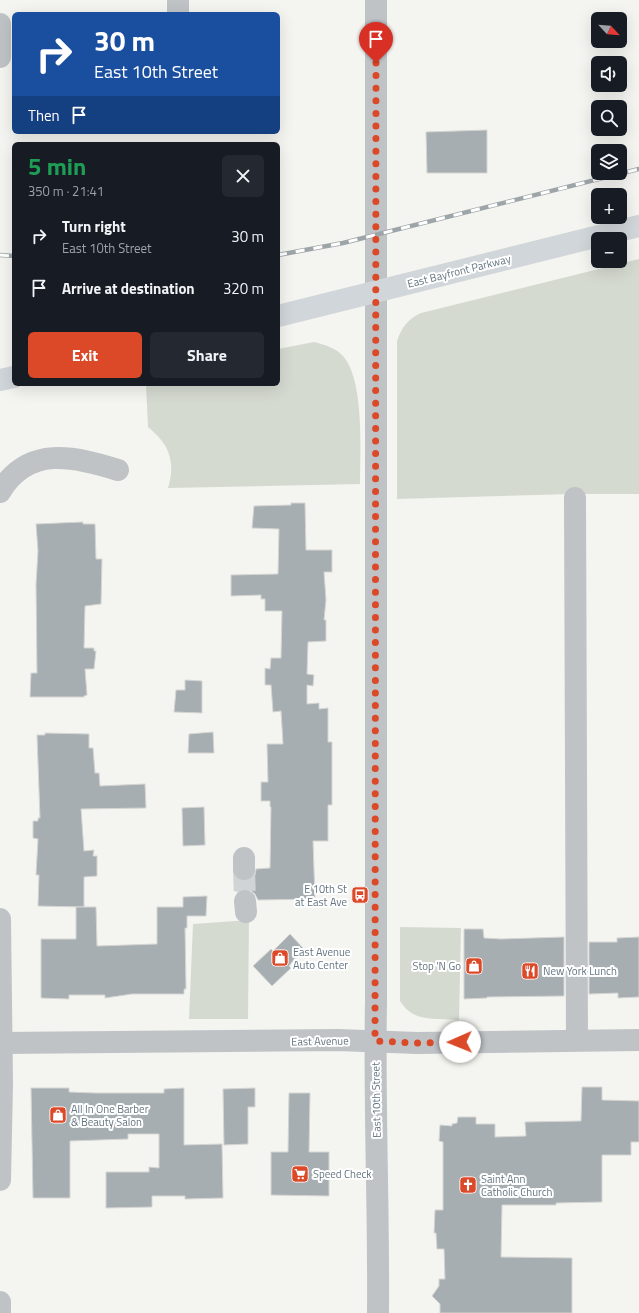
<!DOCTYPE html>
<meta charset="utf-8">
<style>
:root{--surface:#171b24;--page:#242831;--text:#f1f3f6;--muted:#9ea1a6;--accent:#db4928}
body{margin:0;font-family:"Titillium Web",sans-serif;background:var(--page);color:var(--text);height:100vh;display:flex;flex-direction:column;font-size:15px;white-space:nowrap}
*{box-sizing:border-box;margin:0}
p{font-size:13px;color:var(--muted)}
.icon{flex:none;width:22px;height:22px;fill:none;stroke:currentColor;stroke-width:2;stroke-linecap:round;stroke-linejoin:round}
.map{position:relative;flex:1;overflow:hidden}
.panel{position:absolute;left:12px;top:142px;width:268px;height:244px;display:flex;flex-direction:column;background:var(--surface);border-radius:6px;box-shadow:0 4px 16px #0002}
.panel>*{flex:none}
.guide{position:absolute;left:12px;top:12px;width:268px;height:122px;border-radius:6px;box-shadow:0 4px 16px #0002;background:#1a4fa0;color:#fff;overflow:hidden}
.needle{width:26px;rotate:116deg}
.controls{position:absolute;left:591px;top:12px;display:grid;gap:8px}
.controls a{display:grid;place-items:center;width:36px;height:36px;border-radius:6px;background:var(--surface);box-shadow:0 4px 16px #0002;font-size:20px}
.pin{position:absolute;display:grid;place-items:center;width:34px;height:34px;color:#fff;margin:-41px -17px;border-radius:50% 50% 50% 0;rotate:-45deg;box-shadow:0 0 4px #0007}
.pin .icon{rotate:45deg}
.me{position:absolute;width:44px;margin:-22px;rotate:269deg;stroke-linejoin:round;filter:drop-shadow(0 0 3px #0008)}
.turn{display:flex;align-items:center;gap:14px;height:84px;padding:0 16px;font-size:18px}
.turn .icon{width:52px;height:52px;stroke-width:2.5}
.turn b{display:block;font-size:28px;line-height:34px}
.then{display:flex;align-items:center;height:38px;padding:0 16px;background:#0003;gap:8px;font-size:15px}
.round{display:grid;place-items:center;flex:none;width:42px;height:42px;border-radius:6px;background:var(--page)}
.overview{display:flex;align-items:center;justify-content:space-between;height:68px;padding:0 16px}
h1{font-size:24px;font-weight:700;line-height:30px;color:#1e9e55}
.cta{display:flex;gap:8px;margin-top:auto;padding:8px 16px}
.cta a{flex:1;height:46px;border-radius:6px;background:var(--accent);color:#fff;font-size:16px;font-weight:700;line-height:46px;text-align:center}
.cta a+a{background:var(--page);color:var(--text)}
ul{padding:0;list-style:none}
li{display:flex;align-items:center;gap:12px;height:52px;padding:0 16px}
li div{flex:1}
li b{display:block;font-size:15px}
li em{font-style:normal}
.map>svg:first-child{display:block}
.green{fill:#d5dad1}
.building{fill:#a6aeb2;stroke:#d5d5d3}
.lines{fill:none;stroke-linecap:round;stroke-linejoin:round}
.minor-tunnel{stroke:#d0d4d4;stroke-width:22;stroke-dasharray:22 11;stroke-linecap:butt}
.minor{stroke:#bfc3c6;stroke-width:22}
.highway{stroke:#d1d6da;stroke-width:22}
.rail-casing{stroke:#9ea5a9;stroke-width:4.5}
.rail{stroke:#fff;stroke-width:3;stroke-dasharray:9;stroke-linecap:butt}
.route{stroke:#db4928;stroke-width:7;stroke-dasharray:0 12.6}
.labels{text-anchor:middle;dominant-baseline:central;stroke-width:4;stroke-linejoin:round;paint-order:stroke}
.street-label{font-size:11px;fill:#647580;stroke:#fff}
.poi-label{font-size:11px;fill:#647580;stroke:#fff;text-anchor:start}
</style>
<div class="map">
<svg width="639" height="1313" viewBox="0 0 639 1313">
<rect width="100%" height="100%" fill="#f4f4f0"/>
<g class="green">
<path d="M639,259V494H573L397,499V341C402,327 408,319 421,313Z"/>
<path d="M314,342C325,345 334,347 342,355C365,378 360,453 360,484L168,488C176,461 169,444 148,427L146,384H278V349Z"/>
<path d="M249,920L248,1019H189L193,924Z"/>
<path d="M400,927L461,928L459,1020C436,1018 413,1023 400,1001Z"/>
</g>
<g class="building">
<path d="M487,130V173H427L426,132Z"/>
<path d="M291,503H305L306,550H332V572H324L326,600L324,620H326V641L308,642L307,674L314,675L313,686L307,685V704L319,703V709L328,708V742H332V805H328V841H313L315,899L258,900L255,894L250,890L243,889L237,892V879L244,881L250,880L255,875L256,869L270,868L271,807H270V801H261V782H268L267,744H283L281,711L273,712L271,685H265V668L270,669L271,658H281L282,611H265V599H261V595L231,596V575L278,574L279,529L252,528L254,506L291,505Z"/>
<path d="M83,522V524H95L96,559H102L101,604L85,606L84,648H94V651H96L94,669H85L87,695L84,696V697H30L31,673H37L36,584L38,551L36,524Z"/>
<path d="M185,680L202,681V713L174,712L176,690H185Z"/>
<path d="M213,732L214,753H188L189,734Z"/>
<path d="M45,733L89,734V748H93L95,773H99L100,786L145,784L146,808L81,809L84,851L94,850L93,856H97V876L84,877V907L38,906L39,875H36L38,839L33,838V821H38V818H40L37,735H45Z"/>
<path d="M204,807L205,845L183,846L182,808Z"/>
<path d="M207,896L206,916H187V928H185L186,989H184V994H132L105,998V995H69V999L41,998V939H76V907H96L97,946L157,944V907H183V897Z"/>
<path d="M464,929H483L484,938L501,939L564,937V996L487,997V998L464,999Z"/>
<path d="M290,934L303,948L289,966L291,968L272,986L253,966L271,949L273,951Z"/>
<path d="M639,937V997L618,998V993L589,994V942H617V938Z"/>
<path d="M582,1087H602V1100L639,1101V1142H631V1155H602V1202L556,1203V1205H502L501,1257L572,1258V1313H440V1304L432,1296L439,1286V1279H445L444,1249H437L436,1233H434L435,1210H443V1142L439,1141L440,1125L452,1126V1124L457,1123L458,1117H476V1124H495V1137L526,1136L525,1122L581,1121Z"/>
<path d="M31,1088H69V1092L95,1093H164V1089L184,1088V1145L222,1144L223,1198L185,1199V1196H152V1207L106,1208V1172H149V1167L159,1168V1134H128V1139L70,1141V1198H33Z"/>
<path d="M255,1088V1107H248V1144L224,1145L223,1089Z"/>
<path d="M289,1093H310L309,1152H329V1196L271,1195V1152H288Z"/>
</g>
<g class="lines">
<path class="minor-tunnel" d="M244,869L245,901"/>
<g class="minor">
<path d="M178,0V14"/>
<path d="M376,0V1002C374,1105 379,1209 378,1313"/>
<path d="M0,24V57"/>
<path d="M0,492C28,445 74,456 118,470"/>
<path d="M575,498L577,1040"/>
<path d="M244,858V869"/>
<path d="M245,901L246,912"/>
<path d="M0,919L2,1083L0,1180"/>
<path d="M0,1043L338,1040L417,1043L639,1040"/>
<path d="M0,1302V1313"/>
</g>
<g class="highway">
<path d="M278,316L639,226"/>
<path d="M0,380L14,377"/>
</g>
<defs>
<g id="rail">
<path d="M0,255L14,256"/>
<path d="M278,255L343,243L639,169"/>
</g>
</defs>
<use href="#rail" class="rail-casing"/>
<use href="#rail" class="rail"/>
</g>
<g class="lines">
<path class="route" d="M376,63L375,1041L417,1043L460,1042"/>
</g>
<defs>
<symbol id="bus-square" viewBox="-11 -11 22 22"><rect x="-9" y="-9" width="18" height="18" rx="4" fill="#db4928" stroke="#fff"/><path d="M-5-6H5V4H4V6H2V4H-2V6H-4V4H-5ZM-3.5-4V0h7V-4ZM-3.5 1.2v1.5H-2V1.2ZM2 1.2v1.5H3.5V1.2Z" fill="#fff"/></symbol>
<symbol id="shop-square" viewBox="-11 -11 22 22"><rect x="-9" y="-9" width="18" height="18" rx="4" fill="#db4928" stroke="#fff"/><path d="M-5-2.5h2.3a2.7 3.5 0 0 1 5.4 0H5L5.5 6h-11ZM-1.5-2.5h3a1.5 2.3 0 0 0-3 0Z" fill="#fff"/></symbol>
<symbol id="restaurant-square" viewBox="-11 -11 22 22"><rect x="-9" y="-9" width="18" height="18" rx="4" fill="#db4928" stroke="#fff"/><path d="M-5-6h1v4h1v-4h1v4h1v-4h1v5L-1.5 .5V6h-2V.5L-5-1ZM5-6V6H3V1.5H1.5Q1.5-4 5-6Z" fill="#fff"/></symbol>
<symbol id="supermarket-square" viewBox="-11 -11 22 22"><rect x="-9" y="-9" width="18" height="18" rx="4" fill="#db4928" stroke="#fff"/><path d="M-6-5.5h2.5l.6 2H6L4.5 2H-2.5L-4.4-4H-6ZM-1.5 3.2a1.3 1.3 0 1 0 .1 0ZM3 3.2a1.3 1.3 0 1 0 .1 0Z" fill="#fff"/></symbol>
<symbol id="church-square" viewBox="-11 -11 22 22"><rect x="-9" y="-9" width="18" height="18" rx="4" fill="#db4928" stroke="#fff"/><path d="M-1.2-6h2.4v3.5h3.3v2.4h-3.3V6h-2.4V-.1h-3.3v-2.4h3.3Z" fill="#fff"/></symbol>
</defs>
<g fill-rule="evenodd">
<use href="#bus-square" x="350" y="885" width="20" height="20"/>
<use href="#shop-square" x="270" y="948" width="20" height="20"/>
<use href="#shop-square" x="464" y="956" width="20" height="20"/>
<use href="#restaurant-square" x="520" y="961" width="20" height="20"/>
<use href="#shop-square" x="48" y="1105" width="20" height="20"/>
<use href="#supermarket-square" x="290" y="1164" width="20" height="20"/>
<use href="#church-square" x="458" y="1175" width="20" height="20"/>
</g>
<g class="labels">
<g class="street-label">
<text transform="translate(459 271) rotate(-14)">East Bayfront Parkway</text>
<text transform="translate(320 1041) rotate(-1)">East Avenue</text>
<text transform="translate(376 1100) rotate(-91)">East 10th Street</text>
</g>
<g class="poi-label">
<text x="347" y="889" text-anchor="end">E 10th St<tspan x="347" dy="13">at East Ave</tspan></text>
<text x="293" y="952">East Avenue<tspan x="293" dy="13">Auto Center</tspan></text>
<text x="461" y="966" text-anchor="end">Stop 'N Go</text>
<text x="543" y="971">New York Lunch</text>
<text x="71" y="1109">All In One Barber<tspan x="71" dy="13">&amp; Beauty Salon</tspan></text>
<text x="313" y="1174">Speed Check</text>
<text x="481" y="1179">Saint Ann<tspan x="481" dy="13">Catholic Church</tspan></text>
</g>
</g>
</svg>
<div class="controls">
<a><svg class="needle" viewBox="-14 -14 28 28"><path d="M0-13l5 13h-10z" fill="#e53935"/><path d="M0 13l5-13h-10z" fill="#9ea1a6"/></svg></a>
<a><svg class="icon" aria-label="sound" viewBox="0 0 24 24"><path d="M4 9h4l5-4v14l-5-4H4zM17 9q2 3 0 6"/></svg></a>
<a><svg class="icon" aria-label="search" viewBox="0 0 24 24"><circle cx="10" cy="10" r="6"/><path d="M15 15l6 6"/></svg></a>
<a><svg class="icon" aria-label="layers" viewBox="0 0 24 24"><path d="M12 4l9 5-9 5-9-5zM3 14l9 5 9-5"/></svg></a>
<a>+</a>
<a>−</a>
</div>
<div class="pin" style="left:376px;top:63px;background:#d93025"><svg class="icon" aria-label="arrive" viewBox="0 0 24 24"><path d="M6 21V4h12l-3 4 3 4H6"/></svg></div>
<svg class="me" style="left:460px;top:1042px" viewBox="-20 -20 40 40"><circle r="19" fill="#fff"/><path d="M0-13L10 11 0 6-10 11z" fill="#db4928"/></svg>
<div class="guide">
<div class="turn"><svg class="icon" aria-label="right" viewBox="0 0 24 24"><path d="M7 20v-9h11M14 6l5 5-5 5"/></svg><div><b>30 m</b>East 10th Street</div></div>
<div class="then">Then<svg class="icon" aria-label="arrive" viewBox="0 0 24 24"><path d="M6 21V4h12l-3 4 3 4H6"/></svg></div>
</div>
<section class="panel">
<div class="overview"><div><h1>5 min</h1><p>350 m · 21:41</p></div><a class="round"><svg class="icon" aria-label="close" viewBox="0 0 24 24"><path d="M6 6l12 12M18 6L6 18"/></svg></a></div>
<ul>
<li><svg class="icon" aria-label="right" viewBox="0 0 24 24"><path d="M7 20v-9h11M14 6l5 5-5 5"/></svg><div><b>Turn right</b><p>East 10th Street</p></div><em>30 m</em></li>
<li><svg class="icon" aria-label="arrive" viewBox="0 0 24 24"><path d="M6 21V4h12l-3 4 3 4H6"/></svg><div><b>Arrive at destination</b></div><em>320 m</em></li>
</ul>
<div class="cta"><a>Exit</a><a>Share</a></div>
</section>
</div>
